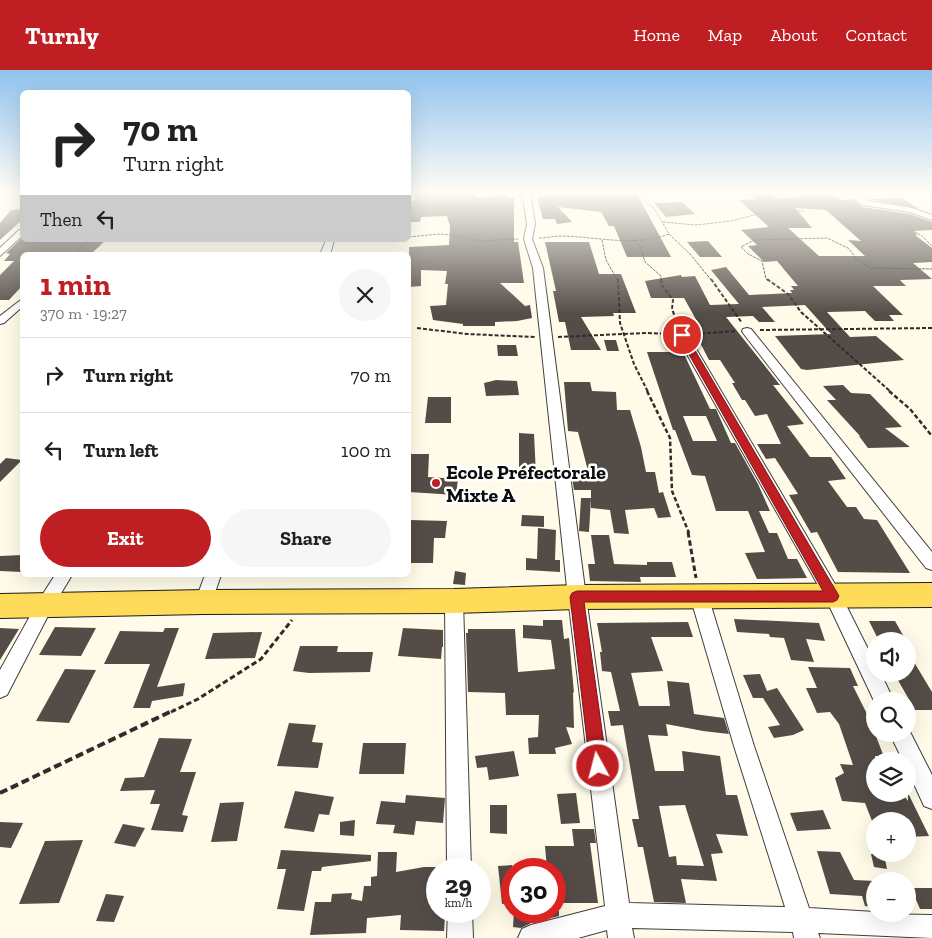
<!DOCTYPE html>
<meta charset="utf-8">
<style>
:root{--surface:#fff;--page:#f6f6f6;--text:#222;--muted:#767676;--line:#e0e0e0;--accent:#bf1f22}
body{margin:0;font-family:"Zilla Slab",serif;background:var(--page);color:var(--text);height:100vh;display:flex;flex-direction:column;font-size:19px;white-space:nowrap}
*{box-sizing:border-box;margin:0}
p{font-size:16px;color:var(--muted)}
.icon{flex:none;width:28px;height:28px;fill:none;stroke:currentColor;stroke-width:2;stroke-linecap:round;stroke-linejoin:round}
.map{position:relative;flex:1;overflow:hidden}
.side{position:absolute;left:20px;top:182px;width:391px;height:325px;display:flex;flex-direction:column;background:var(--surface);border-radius:8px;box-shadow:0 5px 20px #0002}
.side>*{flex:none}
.hud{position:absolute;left:20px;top:20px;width:391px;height:152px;border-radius:8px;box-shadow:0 5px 20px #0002;background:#fff;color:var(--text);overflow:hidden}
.tools{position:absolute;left:866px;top:562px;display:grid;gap:10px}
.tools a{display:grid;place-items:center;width:50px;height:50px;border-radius:50%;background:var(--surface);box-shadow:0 5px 20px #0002;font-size:25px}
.speed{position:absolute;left:426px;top:788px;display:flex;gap:10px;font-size:25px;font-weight:700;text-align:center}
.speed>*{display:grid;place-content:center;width:65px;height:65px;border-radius:50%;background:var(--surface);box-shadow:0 5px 20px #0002;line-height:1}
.speed small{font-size:12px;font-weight:400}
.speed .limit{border:8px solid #d22;background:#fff;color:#111}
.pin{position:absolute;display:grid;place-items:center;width:42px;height:42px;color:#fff;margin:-21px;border:2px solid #fff;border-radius:50%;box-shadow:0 1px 5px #0007}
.me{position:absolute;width:55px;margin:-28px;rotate:353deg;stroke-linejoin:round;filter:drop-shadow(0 0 4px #0008)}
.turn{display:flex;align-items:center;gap:18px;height:105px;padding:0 20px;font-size:22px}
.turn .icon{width:65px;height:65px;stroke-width:2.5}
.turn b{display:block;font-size:35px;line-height:42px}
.then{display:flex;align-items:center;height:48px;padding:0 20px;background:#0003;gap:10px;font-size:19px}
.round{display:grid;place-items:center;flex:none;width:52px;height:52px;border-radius:26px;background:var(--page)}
.summary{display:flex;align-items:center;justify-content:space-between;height:85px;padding:0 20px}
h1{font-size:30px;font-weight:700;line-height:38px;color:var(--accent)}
.cta{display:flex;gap:10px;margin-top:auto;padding:10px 20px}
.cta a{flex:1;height:58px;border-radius:30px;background:var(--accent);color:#fff;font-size:20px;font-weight:700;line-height:58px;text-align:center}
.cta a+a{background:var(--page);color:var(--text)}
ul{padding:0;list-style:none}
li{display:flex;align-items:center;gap:15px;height:75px;padding:0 20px;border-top:1px solid var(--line)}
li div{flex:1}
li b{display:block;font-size:19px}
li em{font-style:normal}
header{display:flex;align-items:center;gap:30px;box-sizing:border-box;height:70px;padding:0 25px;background:var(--accent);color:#fff}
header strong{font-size:24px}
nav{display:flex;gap:28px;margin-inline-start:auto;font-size:18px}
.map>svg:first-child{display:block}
.building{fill:#544c47;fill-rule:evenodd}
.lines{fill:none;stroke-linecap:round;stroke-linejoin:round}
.street-casing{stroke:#3e3e3e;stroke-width:2}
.primary-casing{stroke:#1c1c1c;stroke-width:2}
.path-far4{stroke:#2d2d2d;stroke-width:1;stroke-dasharray:3 1;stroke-linecap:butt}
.path-far3{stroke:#2d2d2d;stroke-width:2;stroke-dasharray:4 2;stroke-linecap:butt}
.path-far2{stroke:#2d2d2d;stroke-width:2.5;stroke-dasharray:4.5 2.5;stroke-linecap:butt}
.path-far1{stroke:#2d2d2d;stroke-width:3;stroke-dasharray:5.5 3;stroke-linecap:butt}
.path{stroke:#2d2d2d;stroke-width:4;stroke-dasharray:8 4;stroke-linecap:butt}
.street{fill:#fff;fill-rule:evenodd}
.primary{fill:#fedb59;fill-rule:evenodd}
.route{fill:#bf1f22;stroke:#7c1416}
.poi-dot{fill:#bf1f22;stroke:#fff;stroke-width:2}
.labels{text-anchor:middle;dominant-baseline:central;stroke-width:5;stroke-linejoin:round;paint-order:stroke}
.poi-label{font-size:20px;font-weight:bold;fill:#0b0b0b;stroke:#fff;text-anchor:start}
</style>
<header>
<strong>Turnly</strong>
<nav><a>Home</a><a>Map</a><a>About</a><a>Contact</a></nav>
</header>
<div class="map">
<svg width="932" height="868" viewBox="0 0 932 868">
<rect width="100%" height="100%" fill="#fffbe8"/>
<g class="building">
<path d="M430,122L476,123L475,127L508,125L509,128H514V172H518L524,213H500L525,236L530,235L532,248L517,251L495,252V256H463V254L433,250L430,236L446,235L448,214H445L447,201L421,200V216L409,217V177L449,175L450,156L447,146L421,147L420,152H409V131H415L416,123Z"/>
<path d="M545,123L637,124L671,187H627L614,156H609L601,142L558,137L572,152L557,154L555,149H543L537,128H539L538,126H546Z"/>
<path d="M771,123L777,128H787L828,123L842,130L853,129L863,137L910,144L932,152V160L913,161L918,165H915L932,178V192L913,193L932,209L900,210L906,216H873L903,245H889L894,251H875L865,241L827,242L850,267L876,266L904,290L807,300L801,299L775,266L831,264L805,235L762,237L775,252H759L753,246L726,247L780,315H773L804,354L787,356L810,387H831L846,409L828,411L847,437H856L864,449L877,450L910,503L838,502L817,462L811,463L789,425L798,424L775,388L766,389L757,374H781L767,344L755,346L745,330H742L732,313H735L720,290H709L690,253H698L684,228H651L645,211L681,205L682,207L695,206L710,235L739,234L711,200L726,197L749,225L792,223L790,220H794L791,216H798L777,191L764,192L748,176L757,175L741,160L769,157L739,130L755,129L749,124ZM795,138L826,140L861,171L848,170L865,186H819L788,158H812Z"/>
<path d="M902,128L919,139L868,129Z"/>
<path d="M682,132L695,144L666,147L654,133Z"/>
<path d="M22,139V150L0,170V153L11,140Z"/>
<path d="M22,168V170H106L92,183L22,185V216L9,230H0V205L14,191H4L10,184L6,183Z"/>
<path d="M708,171L722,187H700L687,172Z"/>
<path d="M545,172H589L599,204H621L636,243H613L614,246L581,247L601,280H571L565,252H559L553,221H556Z"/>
<path d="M604,270H616L619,281H607Z"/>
<path d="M497,275H516L518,286H498Z"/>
<path d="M647,282H683L710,339H716L731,373H735L758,414L770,441H759L769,463H777L788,489H797L807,508L757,509L745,483L765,482L748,441H716L705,406L692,405L675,360H673ZM683,346H706L717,371H693Z"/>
<path d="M496,310L517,311L519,325L486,326L484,313Z"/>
<path d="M564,312H590L592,321L616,322L617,340H630L641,377L646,402H655L659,423L663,422L671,447L658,448L654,438L625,440L629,464L614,463L610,440L591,438V428L589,462L579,461L581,428H591V420H574L571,401H588L578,362L568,361Z"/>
<path d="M843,315L851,323L870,324L902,357L885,358L910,377L868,378L859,366H860L827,330H836L823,316Z"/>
<path d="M428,327H451V353H425Z"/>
<path d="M519,363L534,364L536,405H519Z"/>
<path d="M409,384H429L428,407L458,409L456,425L409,422Z"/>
<path d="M6,388L22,390L0,412V394Z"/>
<path d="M522,445L544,446V457L521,456Z"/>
<path d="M410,450L447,451L445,468H434L433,493H409Z"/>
<path d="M538,458L556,460L555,490H560V502L526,500V488L537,489Z"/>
<path d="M591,465H609L614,494L647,495V492H672L676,507H640L641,512L590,511L588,494H595Z"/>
<path d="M22,485V502L0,501V486Z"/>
<path d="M455,501L466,503L465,515L453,514Z"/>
<path d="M734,549L819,553L825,571L806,569L814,592L791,590L784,568L770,567L769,564L737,562Z"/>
<path d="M543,550H562L564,569L569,568L574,623L573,622L574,658L566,657L572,674L555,678L556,684H529L528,668L538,667L539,645H506L505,623L468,622L466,563H468V559H515L518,602L555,599L551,570L523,568V555L543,556Z"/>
<path d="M869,551H895L904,567H877Z"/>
<path d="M688,552L693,567H651L663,601L631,603L639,636H670L667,611L689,613L694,644L724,648L729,664L703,661L666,654L668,666L648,665L655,701H684L682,681L720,686L726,725H737L748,766L716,764L723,783L711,784L717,811L681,809L686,833L654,832L643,777H638L632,749H639L623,655L611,656L608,641H620L611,602L602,601L600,582H602L597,553ZM685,735L704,796L677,795L676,786L669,787L659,736Z"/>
<path d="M55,557L96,558L81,586L39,585Z"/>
<path d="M0,558L19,559L0,590Z"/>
<path d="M165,558H179L157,617L185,613L183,626L152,631L150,638H133L150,594H104L120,561L163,562Z"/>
<path d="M403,558L443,560V577H442L441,589L398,586Z"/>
<path d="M262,562L255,588L205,589L213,563Z"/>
<path d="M300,576H338L337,582H373L370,602L309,603L293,601Z"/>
<path d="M908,582L932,622V640H915L895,605L908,604Z"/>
<path d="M808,597L850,598L858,616H853L869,648L884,687L875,686V724H903L908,731V723L929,766L908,767V751H872L865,733L842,731L835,708L844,703L840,694L853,695L839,654L830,642L817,643L806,618H817Z"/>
<path d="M65,599L96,600L69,653L36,651Z"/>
<path d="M760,604L767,621L777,618L804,660L793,665L774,668L768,657L780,655L763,628H753L743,605Z"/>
<path d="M289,653L316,655L312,672L323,673L318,698L277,696Z"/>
<path d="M159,668L192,669L180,702H196L182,745L188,746L183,762L151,760L160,734H150L155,720L120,721L125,708L144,707Z"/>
<path d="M363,673H406L404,704H359Z"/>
<path d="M514,681L519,706L489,710L487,697L477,698L475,686Z"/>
<path d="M295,721L334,727L329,745L319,744L314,762L284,758Z"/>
<path d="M576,723L580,753L561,754L557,724Z"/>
<path d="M406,725L445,728L443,753L416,751L414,765L393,763L395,755L376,754L381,731L405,733Z"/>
<path d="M244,732L237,771L211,772L220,733Z"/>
<path d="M490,735H507V764L490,763Z"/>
<path d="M823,740L831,759L797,761L790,743Z"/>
<path d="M355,750L354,766L340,765V752Z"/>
<path d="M0,752L23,753L11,778L0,777Z"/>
<path d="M123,754L145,758L135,777L114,773Z"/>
<path d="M572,759H594L596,773H590L598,833H555V799H547L545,776H574Z"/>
<path d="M83,770L59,833L19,834L45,771Z"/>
<path d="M281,780L371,785V791L322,797L321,801H312L304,841L277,839L286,799H277Z"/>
<path d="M817,781L840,782L854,810L875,811V837L865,836L862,826L830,824Z"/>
<path d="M378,782H397L396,802L424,797H438V846H445L444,861L400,860L401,845L367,848L366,863L310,865L315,832H331L332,824L352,823L351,829L362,831L364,816H371V807L377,806Z"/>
<path d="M871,784H884L887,799L874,797Z"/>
<path d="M512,795V833L502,834L498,796Z"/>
<path d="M911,818H932V839H920Z"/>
<path d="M106,824L124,826L114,852L96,851Z"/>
<path d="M514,841H559V846L531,853L521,858L513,857Z"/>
</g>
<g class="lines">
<defs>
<g id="street">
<path d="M522,122H530L535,154L532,169L543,198L586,527L629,833L785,837L734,676L690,526L693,521L699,519L705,521L708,526L754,676L809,838L875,842V844L932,845V868L818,863L820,868H794L793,862L632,858L634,868H608L607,860L578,868H518L522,859L531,855L605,836L568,527L533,198L524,169L527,154Z"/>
<path d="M847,122H856L868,131L912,138L932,145V150L910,142L863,135Z"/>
<path d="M19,160H22V166L0,186V178Z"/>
<path d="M326,170H334L330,185H320Z"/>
<path d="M22,229V237L4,253L0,254V246Z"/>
<path d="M747,258L751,259L932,482V500L926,498L743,263L742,261L743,259Z"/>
<path d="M682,262L688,265L839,521L875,593V604H881L894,631H875V633L826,529L676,265Z"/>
<path d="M55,505H72L51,540L7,625L0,628V600L39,530Z"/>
<path d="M205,505H221L210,537L204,539L198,537L195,532Z"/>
<path d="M454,524L460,526L463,531L471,799H447L445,531L448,526Z"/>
<path d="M908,658L932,705V739L924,736L908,701V691H903L890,664H908Z"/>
<path d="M448,841H472L473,868H447Z"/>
</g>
<path id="primary" d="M932,513V537L577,539L454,543L204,544L0,548V524L204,520L454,519L577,515Z"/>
</defs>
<use href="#street" class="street-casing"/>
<use href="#primary" class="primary-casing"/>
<g class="path-far4">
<path d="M409,137L517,136"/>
<path d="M890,147L922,166L932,176"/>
<path d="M663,152L696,155L731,151L762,143L803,141"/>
<path d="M669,164L690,184L712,211"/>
<path d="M409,167L439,164L460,166L479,171L518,169"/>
<path d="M539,168C547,168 554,166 562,166C599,167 634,177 669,164L654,138L632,122"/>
<path d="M602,170L606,190L618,211"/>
<path d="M634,170L640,176L645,192L661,206V211"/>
<path d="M74,185L87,170"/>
<path d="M768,211L766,209L762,191L748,184L741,177L754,170L827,168L848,178L856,188L870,198L932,199"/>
</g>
<g class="path-far3">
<path d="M618,209L620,253L634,294L648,322"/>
<path d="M661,209V214L673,230L672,239L679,257"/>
<path d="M711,209L742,253"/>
<path d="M767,209L788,224L801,242L891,322"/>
<path d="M417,258L467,264L535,267"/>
<path d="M760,260L932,258"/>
<path d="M695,264L737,261"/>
<path d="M558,267L645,263L670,264"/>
</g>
<g class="path-far2">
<path d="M647,321L670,368L672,421L689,463"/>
<path d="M889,321L910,339L932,366"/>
</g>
<g class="path-far1">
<path d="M688,462L696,508"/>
<path d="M171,642L198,629L261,589L292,550"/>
</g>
<path class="path" d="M0,723L174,640"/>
<use href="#street" class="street"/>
<use href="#primary" class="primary"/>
</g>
<linearGradient id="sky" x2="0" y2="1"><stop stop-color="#8fc3ee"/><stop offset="0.5" stop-color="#fffdf5"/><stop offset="1" stop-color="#fffdf5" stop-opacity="0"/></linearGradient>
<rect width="932" height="244" fill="url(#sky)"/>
<path class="route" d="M679,263L686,265L839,526L837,530L833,532H584L607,696L604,701L598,703L593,701L590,696L570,527L572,523L577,521H823L678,265Z"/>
<circle class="poi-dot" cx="436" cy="413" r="5"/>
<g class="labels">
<g class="poi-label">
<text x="446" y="402">Ecole Préfectorale<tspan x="446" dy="23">Mixte A</tspan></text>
</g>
</g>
</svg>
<div class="tools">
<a><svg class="icon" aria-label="sound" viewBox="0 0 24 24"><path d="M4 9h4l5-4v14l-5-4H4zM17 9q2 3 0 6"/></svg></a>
<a><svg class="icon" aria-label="search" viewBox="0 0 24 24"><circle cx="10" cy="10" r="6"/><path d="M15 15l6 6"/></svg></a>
<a><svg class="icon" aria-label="layers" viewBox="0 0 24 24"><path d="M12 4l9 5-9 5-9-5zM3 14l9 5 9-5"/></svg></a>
<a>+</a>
<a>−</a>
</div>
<div class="speed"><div>29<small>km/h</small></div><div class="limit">30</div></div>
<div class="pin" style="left:682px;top:265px;background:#d93025"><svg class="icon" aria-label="arrive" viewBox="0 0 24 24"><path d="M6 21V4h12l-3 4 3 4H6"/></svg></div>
<svg class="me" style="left:598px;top:696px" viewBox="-20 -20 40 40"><circle r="17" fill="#bf1f22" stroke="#fff" stroke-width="3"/><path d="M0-11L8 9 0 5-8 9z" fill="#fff"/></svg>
<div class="hud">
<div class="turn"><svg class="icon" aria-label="right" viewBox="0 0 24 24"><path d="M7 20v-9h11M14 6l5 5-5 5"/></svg><div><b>70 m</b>Turn right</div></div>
<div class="then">Then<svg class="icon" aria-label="left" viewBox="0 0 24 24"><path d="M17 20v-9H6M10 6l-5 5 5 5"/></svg></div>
</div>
<section class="side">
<div class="summary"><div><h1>1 min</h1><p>370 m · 19:27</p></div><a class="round"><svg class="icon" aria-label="close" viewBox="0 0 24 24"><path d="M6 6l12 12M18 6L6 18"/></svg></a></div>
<ul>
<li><svg class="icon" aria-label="right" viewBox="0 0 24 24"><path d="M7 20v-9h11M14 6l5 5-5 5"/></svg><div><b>Turn right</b></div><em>70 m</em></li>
<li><svg class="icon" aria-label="left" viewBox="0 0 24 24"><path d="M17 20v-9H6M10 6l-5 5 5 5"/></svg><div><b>Turn left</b></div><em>100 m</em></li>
</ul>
<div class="cta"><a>Exit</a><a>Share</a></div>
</section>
</div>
